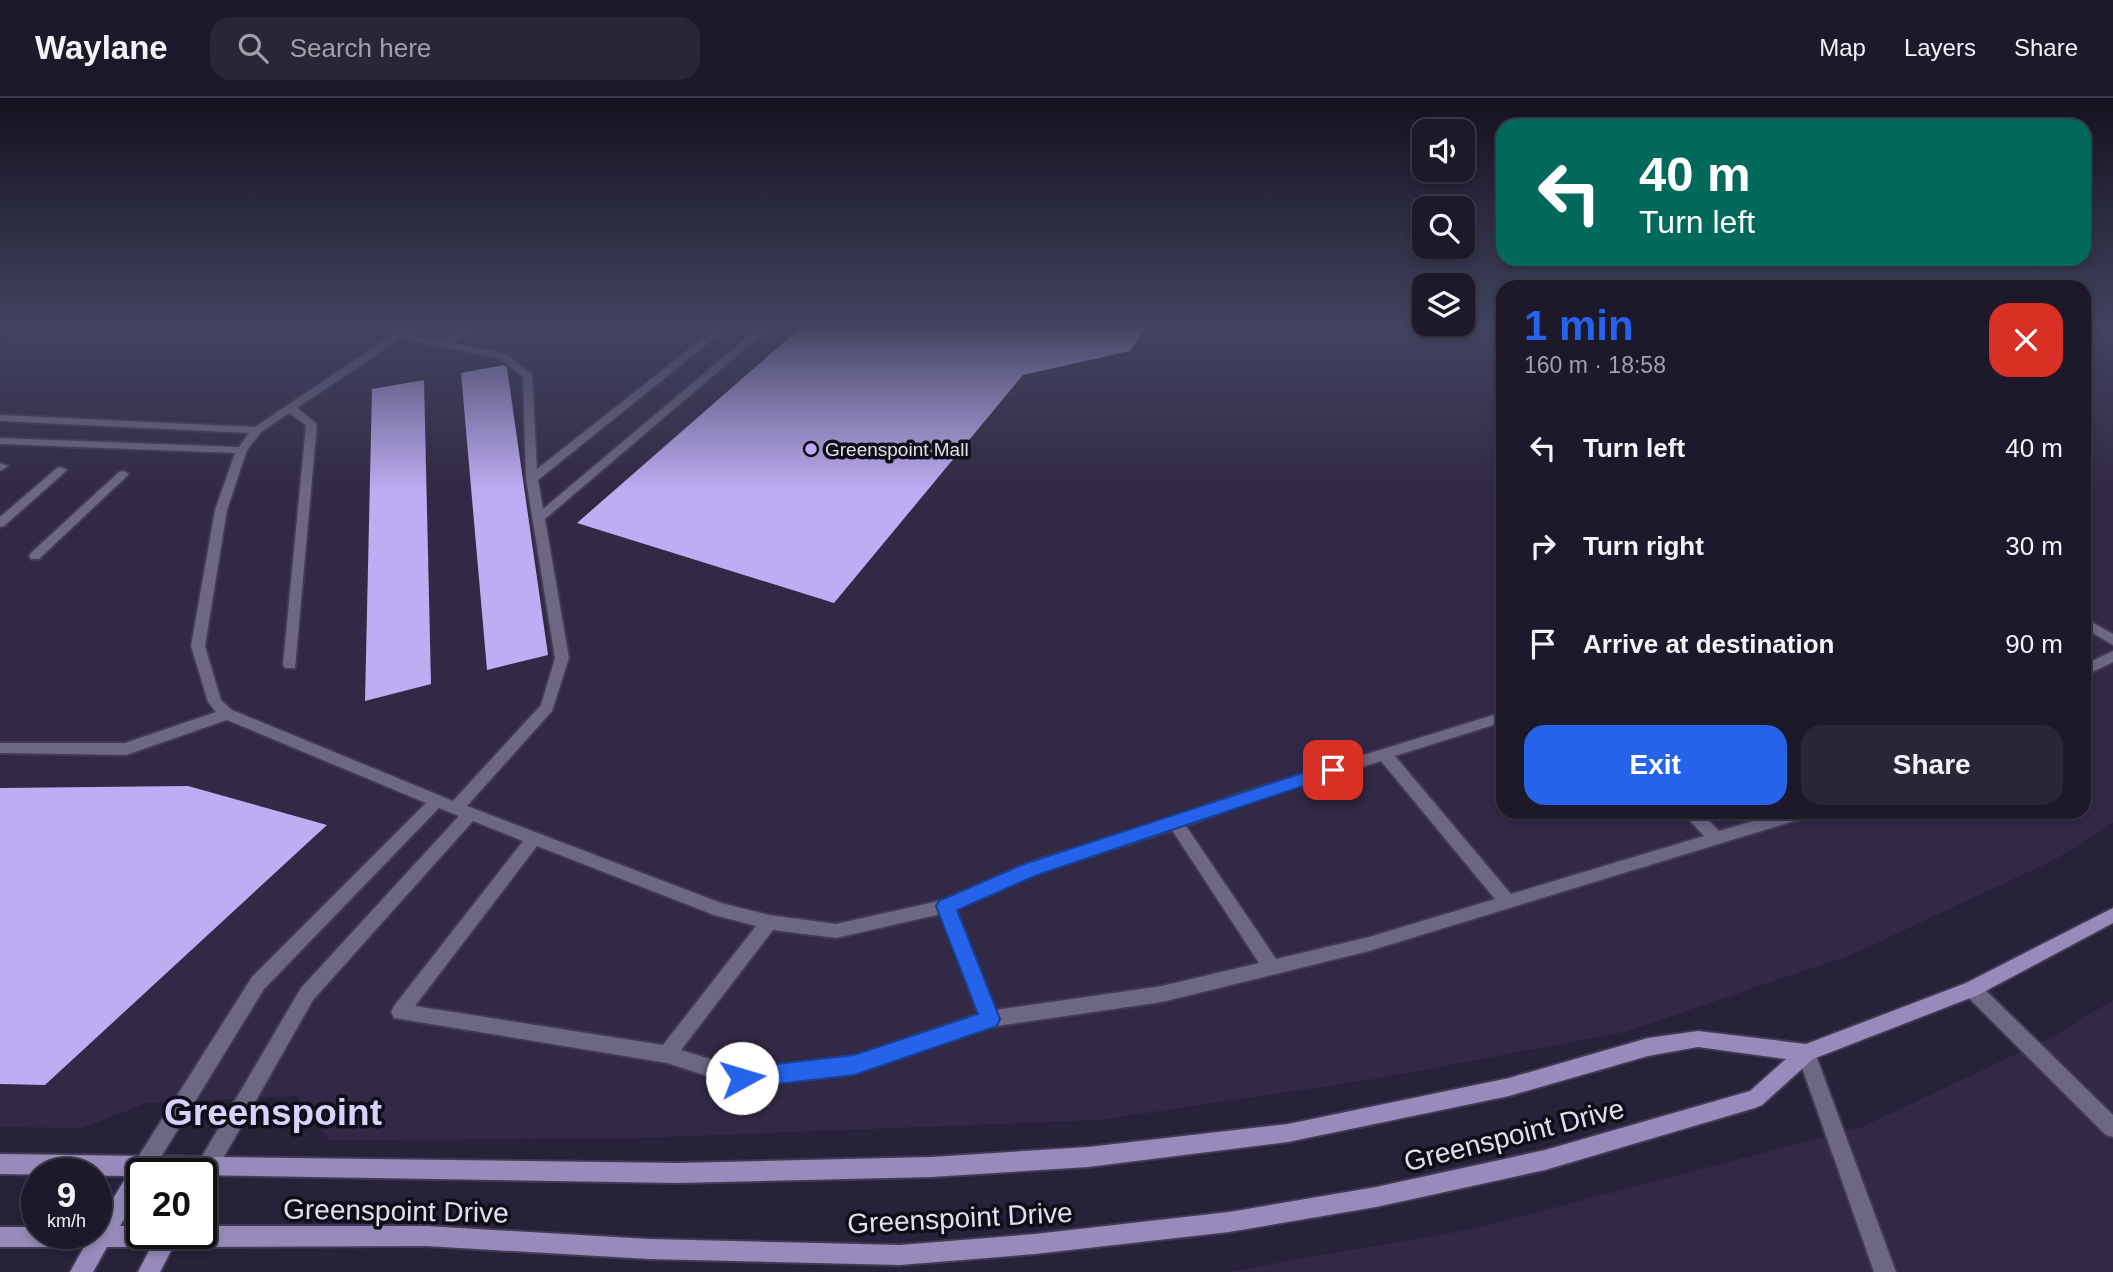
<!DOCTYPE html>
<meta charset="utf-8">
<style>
:root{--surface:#1d192b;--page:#2a2637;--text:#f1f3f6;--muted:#a0a0a9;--line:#3b3847;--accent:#2563eb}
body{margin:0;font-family:Arial,sans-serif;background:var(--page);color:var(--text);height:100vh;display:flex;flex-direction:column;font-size:26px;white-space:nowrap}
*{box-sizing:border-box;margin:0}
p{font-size:23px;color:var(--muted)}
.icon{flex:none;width:38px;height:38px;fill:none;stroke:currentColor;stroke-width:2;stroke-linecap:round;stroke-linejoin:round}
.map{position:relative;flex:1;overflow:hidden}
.details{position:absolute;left:1496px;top:182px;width:595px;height:539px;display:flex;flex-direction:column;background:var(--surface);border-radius:21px;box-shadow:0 4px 10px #0003,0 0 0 2px var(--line)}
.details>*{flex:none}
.banner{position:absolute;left:1496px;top:21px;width:595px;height:147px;border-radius:21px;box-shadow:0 4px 10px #0003,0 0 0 2px var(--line);background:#00695c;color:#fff;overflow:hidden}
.controls{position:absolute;left:1412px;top:21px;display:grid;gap:14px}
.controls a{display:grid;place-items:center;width:63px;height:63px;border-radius:14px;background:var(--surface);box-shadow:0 4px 10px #0003,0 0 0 2px var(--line);font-size:35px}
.speed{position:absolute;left:21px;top:1060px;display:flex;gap:14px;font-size:35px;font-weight:700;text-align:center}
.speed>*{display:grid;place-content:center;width:91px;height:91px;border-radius:50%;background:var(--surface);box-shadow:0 4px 10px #0003,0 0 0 2px var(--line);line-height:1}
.speed small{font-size:18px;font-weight:400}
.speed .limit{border:4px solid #111;border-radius:10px;background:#fff;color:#111}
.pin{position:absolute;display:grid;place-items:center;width:60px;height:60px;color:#fff;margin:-30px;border-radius:14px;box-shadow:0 4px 10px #0006}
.me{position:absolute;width:77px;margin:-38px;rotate:84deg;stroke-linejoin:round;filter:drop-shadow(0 0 5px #0008)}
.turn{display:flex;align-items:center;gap:24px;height:147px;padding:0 28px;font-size:32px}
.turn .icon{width:91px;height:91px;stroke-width:2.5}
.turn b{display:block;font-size:49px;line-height:60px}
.round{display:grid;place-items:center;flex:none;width:74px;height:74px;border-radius:21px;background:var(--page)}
.headline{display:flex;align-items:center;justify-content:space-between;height:119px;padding:0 28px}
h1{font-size:42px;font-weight:800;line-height:52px;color:var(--accent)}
.action{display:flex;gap:14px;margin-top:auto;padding:14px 28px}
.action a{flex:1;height:80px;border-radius:21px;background:var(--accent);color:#fff;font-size:28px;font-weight:800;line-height:80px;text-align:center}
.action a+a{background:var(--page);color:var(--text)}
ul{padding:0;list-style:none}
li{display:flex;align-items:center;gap:21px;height:98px;padding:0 28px}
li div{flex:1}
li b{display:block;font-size:26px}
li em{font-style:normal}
header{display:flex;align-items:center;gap:42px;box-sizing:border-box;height:98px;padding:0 35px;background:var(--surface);border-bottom:2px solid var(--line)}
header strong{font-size:33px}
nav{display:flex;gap:38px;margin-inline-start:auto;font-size:24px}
.search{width:490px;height:63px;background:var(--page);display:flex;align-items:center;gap:18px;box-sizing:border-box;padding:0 24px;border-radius:21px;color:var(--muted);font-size:26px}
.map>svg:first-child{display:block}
.built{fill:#322946}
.building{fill:#bfadf4}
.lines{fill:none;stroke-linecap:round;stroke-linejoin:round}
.lane-casing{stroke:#413b52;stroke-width:4}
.secondary-casing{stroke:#413b52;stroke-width:4}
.lane{fill:#6d6784;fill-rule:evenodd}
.secondary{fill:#968bba;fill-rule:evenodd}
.route{fill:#2563eb;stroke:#184099;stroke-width:2}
.poi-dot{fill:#bda9f5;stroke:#0f0d17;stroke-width:2.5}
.labels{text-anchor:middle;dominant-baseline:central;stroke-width:7;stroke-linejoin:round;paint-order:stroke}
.far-poi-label{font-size:19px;fill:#e1deee;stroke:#0f0d17;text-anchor:start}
.near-street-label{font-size:28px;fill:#e1deee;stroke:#0f0d17}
.near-district-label{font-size:37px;font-weight:bold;fill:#dad0fb;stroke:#0f0d17}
</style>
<header>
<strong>Waylane</strong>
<div class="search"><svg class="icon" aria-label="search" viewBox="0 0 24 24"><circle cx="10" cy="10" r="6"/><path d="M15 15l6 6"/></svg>Search here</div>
<nav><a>Map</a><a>Layers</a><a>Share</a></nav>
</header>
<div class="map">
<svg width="2113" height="1174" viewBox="0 0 2113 1174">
<rect width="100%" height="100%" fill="#272139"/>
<g class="built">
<path d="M20,230H1503V714H2084V230H2113V725L2054,762L1851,857L1624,934L1375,981L1099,1022L615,1041L329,1042L296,998L147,1005L82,1030L0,1029V244Z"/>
<path d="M2113,902V1174H1226L1472,1131L1862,1029L2056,937Z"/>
</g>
<g class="building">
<path d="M800,230H1146L1130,253L1023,277L834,505L577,425Z"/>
<path d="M504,267L507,270L548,557L487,572L461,275Z"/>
<path d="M424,282L431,586L365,603L372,291Z"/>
<path d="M188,688L327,727L45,987L0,986V690Z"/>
</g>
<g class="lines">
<defs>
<g id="lane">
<path d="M403,230H415L408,236L443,243L464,230H476L453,245L506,256L532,276L537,371L716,230H727L538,382L543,411L758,230H769L545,421L569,560L552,613L467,708L721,805L769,817L836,826L943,802L1031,764L1172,720L1244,694L1503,614V624L1395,658L1511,796L1704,738L1682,714H1700L1719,733L1784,714H1812L1809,718L1804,720L1369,853L1162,904L990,929L854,976L742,989L667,965L394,920L391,914L394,908L523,743L473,723L313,902L214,1076L207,1079L200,1076L197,1069L200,1062L301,890L459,718L439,710L264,891L151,1075L142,1077L137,1075L134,1068L137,1061L252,879L426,705L227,622L126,657L0,655V645H125L216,614L208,604L191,548L215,412L235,355L0,346V340L239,349L249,335L0,323V317L255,329ZM401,240L499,260L523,279L526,381L555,560L541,607L453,703L232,612L221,602L205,548L227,412L247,352L261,334L289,315L306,327L283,567L285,570H295L317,326L297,310ZM1381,663L1495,801L1369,839L1276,861L1186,728L1249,704ZM1172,732L1259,865L1162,888L995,912L956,811L1036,776ZM537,748L714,817L756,828L663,947L415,908ZM941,816L979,916L854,958L742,971L681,952L773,832L836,840Z"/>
<path d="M0,365L8,368L0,373Z"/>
<path d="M61,369L67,372L65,374L4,428L0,429V419L57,370Z"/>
<path d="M123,373L129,376L127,378L39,461H31L29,458L31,455L119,374Z"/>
<path d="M2084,520L2113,536V547L2084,530Z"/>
<path d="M2113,553V564L2084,578V567Z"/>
<path d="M1972,883L1978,885L2113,1017V1039L2106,1037L1966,897L1963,891L1966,885Z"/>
<path d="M1806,946L1813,949L1815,955L1896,1174H1874L1797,955L1799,949Z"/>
</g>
<path id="secondary" d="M2113,810V825L1978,897L1813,961L1762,1007L1755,1010L1545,1072L1376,1109L1229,1134L1035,1156L900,1167L649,1161L426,1148L173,1149L160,1174H138L151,1149H107L93,1174H70L84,1149H0V1129H37V1136H96V1128L127,1078L0,1076V1056L677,1065L931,1059L1088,1049L1288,1026L1509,980L1648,940L1698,933L1806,946L1966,885ZM1698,949L1786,961L1750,993L1545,1052L1376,1089L1229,1114L1035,1136L900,1147L649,1141L426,1128H201V1136H142V1128H120L142,1091V1076L677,1085L931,1079L1088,1069L1288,1044L1509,998L1648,958Z"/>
</defs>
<use href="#lane" class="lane-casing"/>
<use href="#secondary" class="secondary-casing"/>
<use href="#lane" class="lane"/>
<use href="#secondary" class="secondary"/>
</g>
<linearGradient id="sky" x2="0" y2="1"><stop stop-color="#15121f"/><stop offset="0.58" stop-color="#41435f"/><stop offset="1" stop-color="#41435f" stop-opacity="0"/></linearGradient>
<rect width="2113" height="394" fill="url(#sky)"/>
<path class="route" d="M1333,665L1339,667L1342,672L1339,676L1037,777L957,812L1000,921L997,928L854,977L742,990L735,987L732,980L735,973L742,970L854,957L978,916L936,808L939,803L1024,766Z"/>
<circle class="poi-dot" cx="811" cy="351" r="7"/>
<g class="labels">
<g class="far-poi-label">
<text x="825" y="351">Greenspoint Mall</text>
</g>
<g class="near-street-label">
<text transform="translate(1514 1037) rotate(-14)">Greenspoint Drive</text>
<text transform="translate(396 1113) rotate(1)">Greenspoint Drive</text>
<text transform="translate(960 1120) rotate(-3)">Greenspoint Drive</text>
</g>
<g class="near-district-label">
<text x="273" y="1014">Greenspoint</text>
</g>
</g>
</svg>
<div class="controls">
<a><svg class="icon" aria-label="sound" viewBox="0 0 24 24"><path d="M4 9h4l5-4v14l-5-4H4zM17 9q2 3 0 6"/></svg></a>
<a><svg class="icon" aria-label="search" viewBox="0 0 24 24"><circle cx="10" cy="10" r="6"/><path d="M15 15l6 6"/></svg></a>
<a><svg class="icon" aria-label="layers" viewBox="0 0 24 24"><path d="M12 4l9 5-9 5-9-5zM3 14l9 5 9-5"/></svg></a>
</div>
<div class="speed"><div>9<small>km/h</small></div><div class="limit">20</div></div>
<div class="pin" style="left:1333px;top:672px;background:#d93025"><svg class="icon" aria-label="arrive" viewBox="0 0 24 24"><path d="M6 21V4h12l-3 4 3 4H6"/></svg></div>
<svg class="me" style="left:742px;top:980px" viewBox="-20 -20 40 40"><circle r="19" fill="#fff"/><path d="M0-13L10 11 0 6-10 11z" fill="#2563eb"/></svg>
<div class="banner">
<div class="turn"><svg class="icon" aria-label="left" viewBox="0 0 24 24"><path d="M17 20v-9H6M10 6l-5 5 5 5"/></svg><div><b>40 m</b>Turn left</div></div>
</div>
<section class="details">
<div class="headline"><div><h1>1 min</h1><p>160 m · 18:58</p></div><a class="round" style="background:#d93025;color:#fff"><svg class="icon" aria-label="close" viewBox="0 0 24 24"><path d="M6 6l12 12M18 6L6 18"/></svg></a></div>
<ul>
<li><svg class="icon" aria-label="left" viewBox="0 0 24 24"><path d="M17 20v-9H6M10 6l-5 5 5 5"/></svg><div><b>Turn left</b></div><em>40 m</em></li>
<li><svg class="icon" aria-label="right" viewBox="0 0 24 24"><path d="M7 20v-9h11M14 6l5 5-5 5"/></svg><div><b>Turn right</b></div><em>30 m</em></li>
<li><svg class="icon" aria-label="arrive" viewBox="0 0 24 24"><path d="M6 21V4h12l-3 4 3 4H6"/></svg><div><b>Arrive at destination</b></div><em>90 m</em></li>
</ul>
<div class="action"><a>Exit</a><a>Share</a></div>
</section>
</div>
